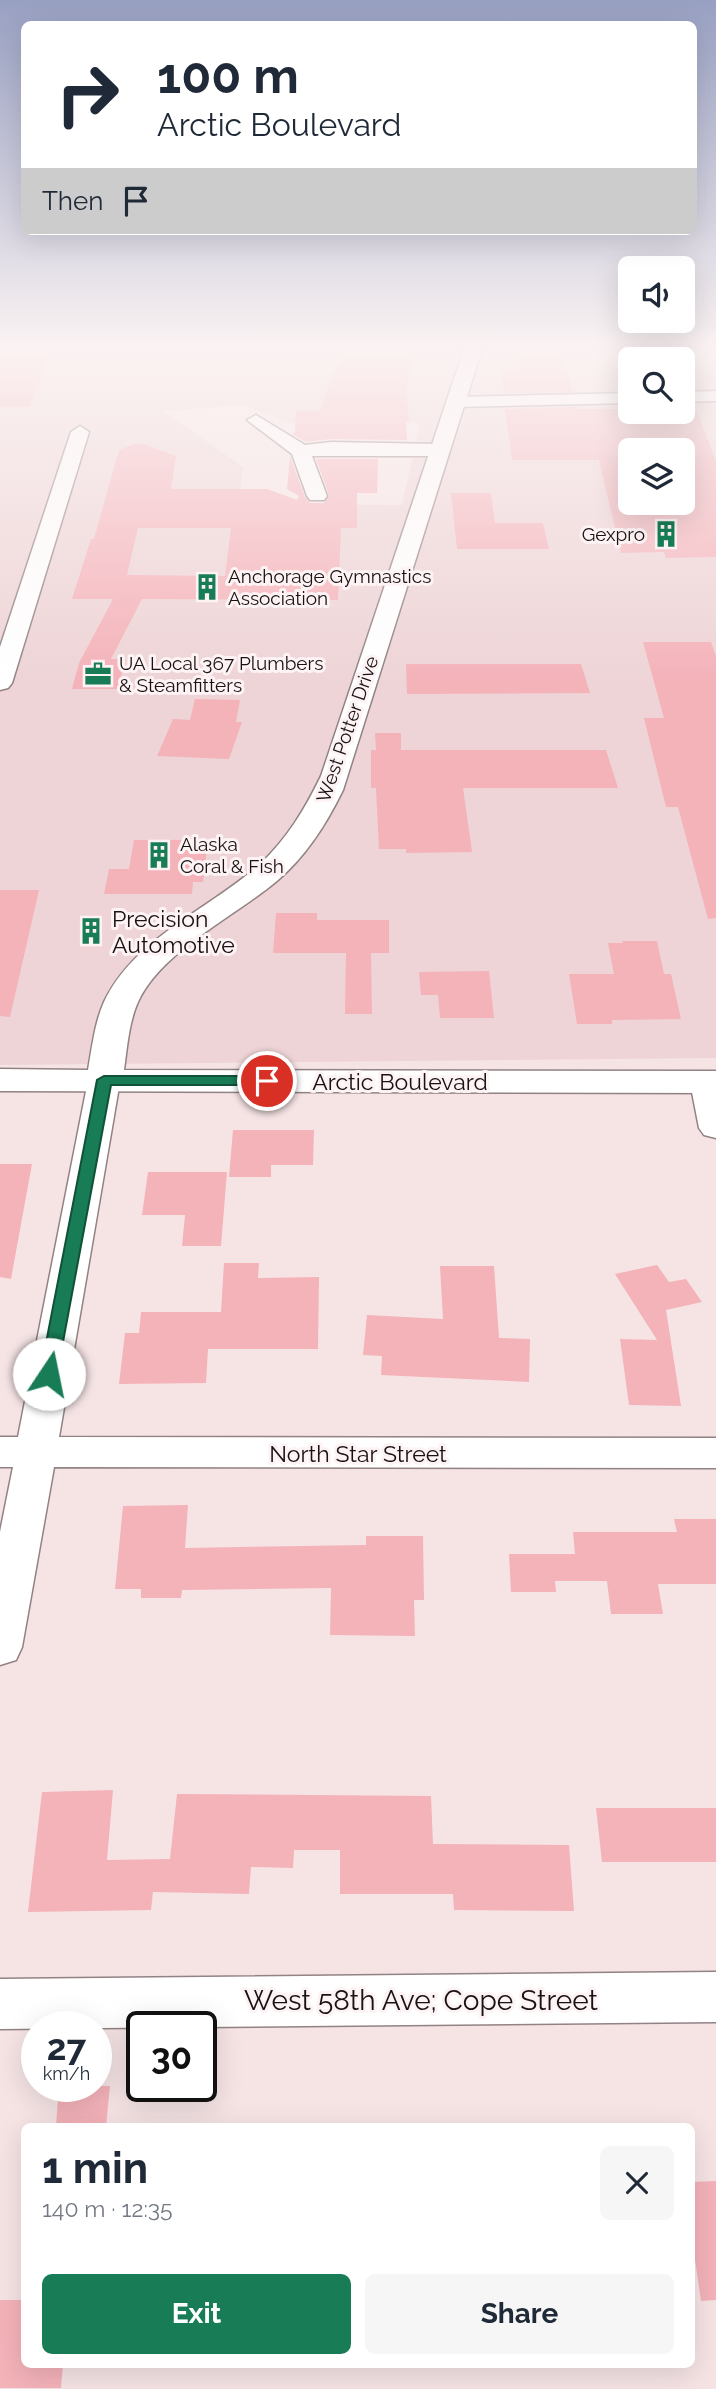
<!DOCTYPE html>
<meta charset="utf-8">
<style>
:root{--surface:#fff;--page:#f6f6f7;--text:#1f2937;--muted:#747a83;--accent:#187d56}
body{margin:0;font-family:Raleway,sans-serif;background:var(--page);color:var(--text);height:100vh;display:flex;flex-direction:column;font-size:26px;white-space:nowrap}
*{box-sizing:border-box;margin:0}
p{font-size:23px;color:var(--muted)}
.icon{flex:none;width:38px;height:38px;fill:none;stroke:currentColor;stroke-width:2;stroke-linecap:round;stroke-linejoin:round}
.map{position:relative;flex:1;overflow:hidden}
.side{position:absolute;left:21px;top:2123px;width:674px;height:245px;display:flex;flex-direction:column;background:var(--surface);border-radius:10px;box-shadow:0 7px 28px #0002}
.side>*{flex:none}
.hud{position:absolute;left:21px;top:21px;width:676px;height:214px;border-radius:10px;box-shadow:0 7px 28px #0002;background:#fff;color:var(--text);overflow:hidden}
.buttons{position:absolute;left:618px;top:256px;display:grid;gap:14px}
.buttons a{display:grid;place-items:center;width:77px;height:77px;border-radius:10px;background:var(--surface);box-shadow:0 7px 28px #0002;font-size:35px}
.speed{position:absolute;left:21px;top:2011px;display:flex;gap:14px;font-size:35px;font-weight:700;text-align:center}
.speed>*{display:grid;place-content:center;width:91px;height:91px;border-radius:50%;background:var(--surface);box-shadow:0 7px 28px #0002;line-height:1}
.speed small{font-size:18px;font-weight:400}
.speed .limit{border:4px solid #111;border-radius:10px;background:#fff;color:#111}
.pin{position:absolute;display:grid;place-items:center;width:60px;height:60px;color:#fff;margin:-30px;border:4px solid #fff;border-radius:50%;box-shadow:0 2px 7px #0007}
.me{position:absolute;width:77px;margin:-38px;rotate:11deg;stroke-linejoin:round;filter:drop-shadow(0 0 5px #0008)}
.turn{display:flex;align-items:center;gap:24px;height:147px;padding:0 21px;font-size:32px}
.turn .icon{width:91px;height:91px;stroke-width:2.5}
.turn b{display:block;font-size:49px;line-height:60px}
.then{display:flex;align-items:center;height:66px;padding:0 21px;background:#0003;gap:14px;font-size:26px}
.round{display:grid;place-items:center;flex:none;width:74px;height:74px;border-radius:10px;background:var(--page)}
.headline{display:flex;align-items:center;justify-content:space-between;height:119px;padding:0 21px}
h1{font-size:42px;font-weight:700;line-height:52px}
.action{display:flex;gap:14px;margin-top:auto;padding:14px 21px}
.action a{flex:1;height:80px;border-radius:10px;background:var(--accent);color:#fff;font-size:28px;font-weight:700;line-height:80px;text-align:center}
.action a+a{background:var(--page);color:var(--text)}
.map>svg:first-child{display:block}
.built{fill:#eed4d6;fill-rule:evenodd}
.building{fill:#f4b2b9;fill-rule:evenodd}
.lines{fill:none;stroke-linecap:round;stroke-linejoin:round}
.street-casing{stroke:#928284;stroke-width:3}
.secondary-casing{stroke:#928284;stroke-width:3}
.street{fill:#fff;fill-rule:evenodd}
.secondary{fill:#fff;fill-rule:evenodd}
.route{fill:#187d56;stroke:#105138;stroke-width:2}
.labels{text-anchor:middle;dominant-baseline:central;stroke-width:6;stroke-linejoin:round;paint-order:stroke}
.far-poi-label{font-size:19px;fill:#181212;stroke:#fef3f4;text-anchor:start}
.far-street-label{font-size:19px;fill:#181212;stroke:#fef3f4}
.poi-label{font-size:23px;fill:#181212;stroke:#fef3f4;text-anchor:start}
.street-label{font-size:23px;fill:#181212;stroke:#fef3f4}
.near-street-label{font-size:28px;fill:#181212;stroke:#fef3f4}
</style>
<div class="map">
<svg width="716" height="2389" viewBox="0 0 716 2389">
<rect width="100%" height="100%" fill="#f6e4e5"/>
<path class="built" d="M0,346H716V1058L0,1065ZM630,359H682V411H630ZM242,405L291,423H420L402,505L238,504L243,467L163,411ZM630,450H682V502H630Z"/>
<g class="building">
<path d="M0,346H53L30,407H0Z"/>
<path d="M345,346H418L406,386L409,421H406L407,440L331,439L306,442L292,434L295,432L296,411H319Z"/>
<path d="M516,346H561L572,392L504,393L502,369H520Z"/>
<path d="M576,407V409H619L620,411H697L716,461V557L666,558L664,552L621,553L599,460H512L505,409ZM630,450H682V502H630Z"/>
<path d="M134,444H144L176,456L171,489H267L297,500L299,496L287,489L290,456L305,497L310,503H324L329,495L316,459H378L377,493H357V528H341L338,600L142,599L111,659H125L118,689H72L79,663L113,599H72L91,539H94L119,450ZM138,528H231L225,576L127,575Z"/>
<path d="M451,493H491L495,523H543L549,549H457Z"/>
<path d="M643,642H711L716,656V918L708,919L678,807H666L644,718H664Z"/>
<path d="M406,664H581L590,693L407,694Z"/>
<path d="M195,699L240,700L236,722H242L229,759L157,756L173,719L190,720Z"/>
<path d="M375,733H401V750H606L618,788H463L472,852L406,853V849H379L376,788H371V750H376Z"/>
<path d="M134,840H208L203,882H193L192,894H104L109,869H129Z"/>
<path d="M0,890H39L10,1017L0,1016Z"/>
<path d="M276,913H317V920H389V953H371L372,1014H345L346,953H273Z"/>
<path d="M622,941H657L664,974H671L681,1019L612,1020V1024H577L569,974H614L608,943H623Z"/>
<path d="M489,971L494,1018H440L438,995H421L419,972Z"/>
<path d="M233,1130H314L313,1165H271V1177H229Z"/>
<path d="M0,1164H32L11,1279L0,1277Z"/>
<path d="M148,1172H227L221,1246H182L185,1215H142Z"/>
<path d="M224,1263H259L258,1278L319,1277L318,1349H208L206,1383L119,1384L125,1333H139L141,1312H221Z"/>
<path d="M657,1265L669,1282L686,1279L702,1302L666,1310L681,1406L629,1405L620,1339L657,1340L615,1274Z"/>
<path d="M440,1266H494L499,1338L530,1339L529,1382L381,1375L382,1356L363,1355L367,1315L443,1319Z"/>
<path d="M188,1505L185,1548L366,1545V1536H423L424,1600H414L415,1636L330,1635L331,1588L182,1590L181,1598H141V1589H115L123,1506Z"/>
<path d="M674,1519H716V1584H658L663,1614H611L607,1581H555L556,1592H511L509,1554H575L573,1532H677Z"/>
<path d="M113,1790L107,1860L170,1859L177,1794L431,1796L433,1844L569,1845L574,1911L454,1910L453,1894H340V1850H294L293,1868L251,1867L249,1894L153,1892L151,1910L28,1912L42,1792Z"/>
<path d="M596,1808H716V1862H602Z"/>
<path d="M59,2086H110L106,2126H56Z"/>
<path d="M716,2181V2300L701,2301L691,2232V2182Z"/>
<path d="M0,2300H24V2364H63L61,2388H0Z"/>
</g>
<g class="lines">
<defs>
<g id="street">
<path d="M716,391V401L682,402V392Z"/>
<path d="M630,393V403L456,407L447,402L456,397Z"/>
<path d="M256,415L305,445L331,442L439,444L448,450L439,456H312L327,496L324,500H310L307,496L292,454L247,420Z"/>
<path d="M80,426L89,432L12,683L8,688L0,690V647L71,432Z"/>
<path d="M104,1071L116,1074L120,1081L59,1437L716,1438V1468L54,1467L22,1647L16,1660L0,1665V1532L13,1467H0V1437H18L88,1081L92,1074Z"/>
<path d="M706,1072L716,1075V1138L704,1135L699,1128L690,1082L694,1075Z"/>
<path d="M716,1972V2022L0,2029V1979Z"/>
</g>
<path id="secondary" d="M465,346H483L343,790C327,823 306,856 278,880C236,916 161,951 138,1002C129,1022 127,1048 124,1070L716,1071V1093L0,1091V1069L88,1070C92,1047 95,1022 104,1002C135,937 209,910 260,864C287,839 305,809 321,776Z"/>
</defs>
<use href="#street" class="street-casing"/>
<use href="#secondary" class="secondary-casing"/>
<use href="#street" class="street"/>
<use href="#secondary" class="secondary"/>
</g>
<linearGradient id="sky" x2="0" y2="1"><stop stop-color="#98a0c2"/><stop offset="0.51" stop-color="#fbf3f3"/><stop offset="1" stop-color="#fbf3f3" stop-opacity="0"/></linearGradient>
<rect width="716" height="681" fill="url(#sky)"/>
<path class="route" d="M104,1076H267L274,1081L267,1085H111L57,1374L49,1380L40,1374L97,1080Z"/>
<defs>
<symbol id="building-bare" viewBox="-9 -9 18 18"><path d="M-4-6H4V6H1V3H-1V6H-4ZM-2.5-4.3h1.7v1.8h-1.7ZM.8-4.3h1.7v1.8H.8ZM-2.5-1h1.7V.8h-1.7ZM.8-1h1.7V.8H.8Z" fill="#187d56" stroke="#fef3f4" stroke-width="2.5" paint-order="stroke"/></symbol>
<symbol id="office-bare" viewBox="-9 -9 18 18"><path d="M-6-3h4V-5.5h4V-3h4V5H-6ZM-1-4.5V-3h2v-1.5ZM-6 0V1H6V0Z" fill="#187d56" stroke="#fef3f4" stroke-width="2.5" paint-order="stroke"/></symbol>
</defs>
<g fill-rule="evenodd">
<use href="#building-bare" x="647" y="515" width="38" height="38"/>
<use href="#building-bare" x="188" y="568" width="38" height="38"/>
<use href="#office-bare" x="79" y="655" width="38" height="38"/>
<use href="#building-bare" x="140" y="836" width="38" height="38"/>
<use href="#building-bare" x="72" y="912" width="38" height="38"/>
</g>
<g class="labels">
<g class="far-poi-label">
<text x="645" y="534" text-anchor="end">Gexpro</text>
<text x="228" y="576">Anchorage Gymnastics<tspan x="228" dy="22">Association</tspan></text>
<text x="119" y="663">UA Local 367 Plumbers<tspan x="119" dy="22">&amp; Steamfitters</tspan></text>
<text x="180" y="844">Alaska<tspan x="180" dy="22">Coral &amp; Fish</tspan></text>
</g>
<g class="far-street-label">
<text transform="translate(347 729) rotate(-71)">West Potter Drive</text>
</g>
<g class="poi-label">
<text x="112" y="918">Precision<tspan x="112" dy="26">Automotive</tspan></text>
</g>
<g class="street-label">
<text x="400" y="1081">Arctic Boulevard</text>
<text x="358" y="1453">North Star Street</text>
</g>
<g class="near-street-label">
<text x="421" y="2000">West 58th Ave; Cope Street</text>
</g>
</g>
</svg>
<div class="buttons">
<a><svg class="icon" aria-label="sound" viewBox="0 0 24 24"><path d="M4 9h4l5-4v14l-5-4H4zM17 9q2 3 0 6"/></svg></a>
<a><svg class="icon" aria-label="search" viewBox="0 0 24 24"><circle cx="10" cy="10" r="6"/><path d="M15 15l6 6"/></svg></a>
<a><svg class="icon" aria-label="layers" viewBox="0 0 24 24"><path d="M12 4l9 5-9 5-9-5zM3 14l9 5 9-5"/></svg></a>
</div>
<div class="speed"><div>27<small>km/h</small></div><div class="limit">30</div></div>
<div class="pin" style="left:267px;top:1081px;background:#d93025"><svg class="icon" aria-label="arrive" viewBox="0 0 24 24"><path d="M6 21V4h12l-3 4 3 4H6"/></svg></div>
<svg class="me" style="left:49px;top:1374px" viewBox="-20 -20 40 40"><circle r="19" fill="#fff"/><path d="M0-13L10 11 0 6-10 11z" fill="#187d56"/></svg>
<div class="hud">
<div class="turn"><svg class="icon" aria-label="right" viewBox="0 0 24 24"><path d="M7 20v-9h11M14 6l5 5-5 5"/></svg><div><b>100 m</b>Arctic Boulevard</div></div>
<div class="then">Then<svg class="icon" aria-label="arrive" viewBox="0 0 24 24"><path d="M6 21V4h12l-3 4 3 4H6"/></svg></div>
</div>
<section class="side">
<div class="headline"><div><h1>1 min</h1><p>140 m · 12:35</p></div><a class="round"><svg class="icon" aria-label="close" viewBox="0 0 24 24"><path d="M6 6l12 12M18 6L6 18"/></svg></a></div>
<div class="action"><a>Exit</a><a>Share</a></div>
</section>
</div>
